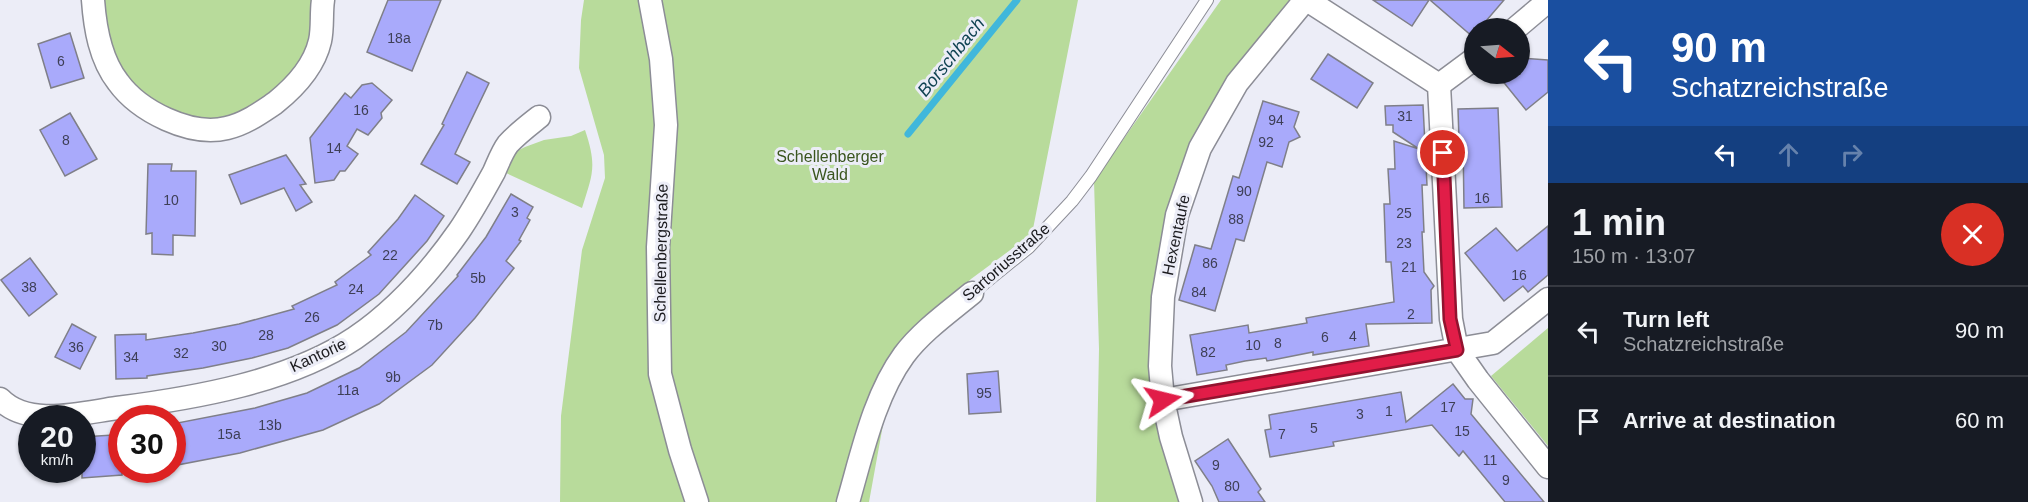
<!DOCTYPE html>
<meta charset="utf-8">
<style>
:root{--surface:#171b24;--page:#242831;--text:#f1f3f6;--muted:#9ea1a6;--line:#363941}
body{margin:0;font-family:Arial,sans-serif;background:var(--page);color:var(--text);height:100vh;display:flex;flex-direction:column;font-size:22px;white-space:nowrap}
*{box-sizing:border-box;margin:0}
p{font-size:20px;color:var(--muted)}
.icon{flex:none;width:33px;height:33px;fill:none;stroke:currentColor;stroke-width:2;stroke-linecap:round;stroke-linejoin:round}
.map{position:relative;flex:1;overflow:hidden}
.side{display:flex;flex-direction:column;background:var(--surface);width:480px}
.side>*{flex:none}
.top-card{background:#1a4fa0;color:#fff;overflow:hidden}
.needle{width:39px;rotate:107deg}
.fabs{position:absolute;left:1464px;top:18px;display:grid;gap:12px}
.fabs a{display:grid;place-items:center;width:66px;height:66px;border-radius:50%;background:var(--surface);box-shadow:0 2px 4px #0004;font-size:30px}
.speed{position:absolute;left:18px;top:405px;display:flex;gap:12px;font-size:30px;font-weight:700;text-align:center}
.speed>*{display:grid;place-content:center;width:78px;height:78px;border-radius:50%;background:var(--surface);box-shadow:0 2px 4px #0004;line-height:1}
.speed small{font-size:15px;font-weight:400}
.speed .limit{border:9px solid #d22;background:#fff;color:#111}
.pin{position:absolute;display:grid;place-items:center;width:51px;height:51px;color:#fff;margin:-26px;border:3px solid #fff;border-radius:50%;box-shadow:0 2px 6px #0007}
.me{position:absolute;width:66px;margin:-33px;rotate:80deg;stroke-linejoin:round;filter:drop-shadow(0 0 4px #0008)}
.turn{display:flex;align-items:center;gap:21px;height:126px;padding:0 24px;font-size:27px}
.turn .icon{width:78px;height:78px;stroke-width:2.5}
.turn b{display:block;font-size:42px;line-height:51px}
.lanes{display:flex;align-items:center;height:57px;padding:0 24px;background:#0003;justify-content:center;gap:30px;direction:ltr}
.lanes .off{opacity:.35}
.round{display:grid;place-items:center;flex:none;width:63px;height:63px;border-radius:32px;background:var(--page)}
.summary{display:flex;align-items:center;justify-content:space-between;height:102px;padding:0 24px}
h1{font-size:36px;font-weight:700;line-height:45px}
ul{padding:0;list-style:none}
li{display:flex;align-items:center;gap:18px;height:90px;padding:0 24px;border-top:2px solid var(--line)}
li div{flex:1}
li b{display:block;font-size:22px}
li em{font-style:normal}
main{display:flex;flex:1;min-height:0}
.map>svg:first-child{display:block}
.green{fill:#b8db9b}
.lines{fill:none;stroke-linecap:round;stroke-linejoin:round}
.stream{stroke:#40b7db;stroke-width:7}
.building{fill:#a9aafb;stroke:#7f7f88;stroke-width:1.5}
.service-casing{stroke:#8c8d96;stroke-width:14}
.minor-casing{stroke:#8c8d96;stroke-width:25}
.service{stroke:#fff;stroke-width:12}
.minor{stroke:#fff;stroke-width:22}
.route-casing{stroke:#92132f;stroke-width:15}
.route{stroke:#e11d48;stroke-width:10}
.labels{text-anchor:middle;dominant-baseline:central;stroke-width:6;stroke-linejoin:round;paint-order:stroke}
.number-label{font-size:14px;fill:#3e3f56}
.park-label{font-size:16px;fill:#3a551e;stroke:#ecedf7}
.street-label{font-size:16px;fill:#1b1b1f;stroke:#ecedf7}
.water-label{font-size:18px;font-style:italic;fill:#104352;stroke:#ecedf7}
</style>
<main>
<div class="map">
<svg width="1548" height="502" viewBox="0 0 1548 502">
<rect width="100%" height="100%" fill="#ecedf7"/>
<g class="green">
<path d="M100,0H315L316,38L282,91L228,119L206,121L158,107L124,77L111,48Z"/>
<path d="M584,0H648L659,58L664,125L656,246L657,375L676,442L662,373L661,246L669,124L663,58L652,0H1078L1032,234L971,279L896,353L869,502H560L561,416L582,250L605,178L604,155L579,68L581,20Z"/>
<path d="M1221,0H1291L1234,72L1153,299L1184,502H1096L1099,349L1094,181Z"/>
<path d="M585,130C597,166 593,173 582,208L506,173L517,151L525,147L544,140L571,136Z"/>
<path d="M1548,328V446L1491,376Z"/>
</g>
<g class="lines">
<path class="stream" d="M908,134L1017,0"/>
</g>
<g class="building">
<path d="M388,0H441L412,71L367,52Z"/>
<path d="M1373,0H1429L1412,26Z"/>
<path d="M1430,0H1504L1480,28H1474L1473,37Z"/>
<path d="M70,33L84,78L51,88L38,44Z"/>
<path d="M1328,54L1373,83L1357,108L1311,79Z"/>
<path d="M1520,58L1548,60V92L1526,110L1497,74H1520Z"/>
<path d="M467,72L489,83L455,154L470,162L457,184L421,164L444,125L442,124Z"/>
<path d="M372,83L392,100L381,113L382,118L368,135L357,129L347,146L358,154L345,171H340L334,180L315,183L310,138L345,93L351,98L362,85Z"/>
<path d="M1263,101L1299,112L1294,127L1300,137L1289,142L1282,167L1267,162L1244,241L1236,239L1215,311L1179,300L1195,245L1211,249L1233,176L1239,178Z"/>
<path d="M1423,105L1427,185H1422L1424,232H1422L1424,272L1434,286L1431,290L1432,323L1366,324L1369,346L1313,355V352L1267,361L1266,358L1245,361L1226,365L1227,370L1197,375L1190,335L1248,325L1249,333L1307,323L1306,318L1394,302L1391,262H1386L1384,204H1390L1388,169H1395L1394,141L1419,149L1393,132V125H1386L1385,106Z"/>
<path d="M1498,108L1502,207L1464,208L1463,140H1459L1458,109Z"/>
<path d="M70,113L97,159L65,176L40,130Z"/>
<path d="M286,155L306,184L300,185L312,202L296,211L284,188L241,204L229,175Z"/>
<path d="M148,164H172L171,171H196L195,236L173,235V255L152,254V233L146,234Z"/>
<path d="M511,194L533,207L527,218L530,220L519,240L521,241L506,261L514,268L475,318L432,365L379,404L323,430L240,453L172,466V424L255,408L307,393L359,368L406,332L458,276L457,275L486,237Z"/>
<path d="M415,195L444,216L427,241L379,294L337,325L288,348L252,358L203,368L147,376V378L116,379L115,335L146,334V340L193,333L239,324L294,309L292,306L337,285L335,282L371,255L368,252L398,219Z"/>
<path d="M1548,226V275L1528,292L1523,286L1504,301L1465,253L1496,228L1517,251Z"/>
<path d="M30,258L57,294L29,316L1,280Z"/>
<path d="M72,324L96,337L80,369L55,357Z"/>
<path d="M998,371L1001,412L969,414L967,374Z"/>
<path d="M1453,384L1465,399H1473L1471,414L1544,502H1505L1463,451L1459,456L1432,425L1333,442L1334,446L1270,457L1265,430L1271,429L1269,415L1401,392L1406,422Z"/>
<path d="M113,435V444L122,443V475L82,478V437Z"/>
<path d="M1228,439L1261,489L1258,492L1265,502H1219L1212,486L1195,461Z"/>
</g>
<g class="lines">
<defs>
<path id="service" d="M972,293L1029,247L1072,201L1091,176L1207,0"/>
<g id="minor">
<path d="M93,0C95,28 100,59 118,82C139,111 190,137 227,128C245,124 260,113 275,103C295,87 314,67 320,41C323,28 321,13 323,0"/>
<path d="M650,0L661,59L666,125L658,247L660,374L680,450L697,502"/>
<path d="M1307,0L1439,85L1451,319L1457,350L1478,380L1548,467"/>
<path d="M1516,28L1548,1"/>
<path d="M1439,85L1474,59"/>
<path d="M0,399C28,428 81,413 117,408C195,398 289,382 355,338C396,310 431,271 459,231C472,212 483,192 494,172C498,163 502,152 508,144C517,134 529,125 539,117"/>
<path d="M1163,400L1493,343L1548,299"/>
<path d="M848,502C862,454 874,396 904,355C922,331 949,312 972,293"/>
<path d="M1191,502L1171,437L1163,400L1160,366L1163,297L1177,215L1200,148L1237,83L1305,0"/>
</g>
</defs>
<use href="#service" class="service-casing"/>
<use href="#minor" class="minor-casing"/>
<use href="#service" class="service"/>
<use href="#minor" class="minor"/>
</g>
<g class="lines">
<defs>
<path id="route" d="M1163,400L1457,350L1450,319L1443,153"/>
</defs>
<use href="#route" class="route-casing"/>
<use href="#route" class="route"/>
</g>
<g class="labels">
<g class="number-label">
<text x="399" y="38">18a</text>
<text x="61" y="61">6</text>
<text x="361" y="110">16</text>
<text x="1405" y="116">31</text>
<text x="1276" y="120">94</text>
<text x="66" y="140">8</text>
<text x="1266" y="142">92</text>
<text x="334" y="148">14</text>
<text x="1244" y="191">90</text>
<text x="1482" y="198">16</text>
<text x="171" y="200">10</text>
<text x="515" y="212">3</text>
<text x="1404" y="213">25</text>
<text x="1236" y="219">88</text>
<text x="1404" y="243">23</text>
<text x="390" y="255">22</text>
<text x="1210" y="263">86</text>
<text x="1409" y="267">21</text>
<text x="1519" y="275">16</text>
<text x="478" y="278">5b</text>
<text x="29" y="287">38</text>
<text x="356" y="289">24</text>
<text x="1199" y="292">84</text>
<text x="1411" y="314">2</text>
<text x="312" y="317">26</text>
<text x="435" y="325">7b</text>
<text x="266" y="335">28</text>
<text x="1353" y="336">4</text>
<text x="1325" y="337">6</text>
<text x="1278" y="343">8</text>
<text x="1253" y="345">10</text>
<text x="219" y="346">30</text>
<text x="76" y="347">36</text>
<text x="1208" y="352">82</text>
<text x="181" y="353">32</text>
<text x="131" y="357">34</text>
<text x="393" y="377">9b</text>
<text x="348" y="390">11a</text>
<text x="984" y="393">95</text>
<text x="1448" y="407">17</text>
<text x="1389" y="411">1</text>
<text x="1360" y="414">3</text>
<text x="270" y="425">13b</text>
<text x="1314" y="428">5</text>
<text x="1462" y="431">15</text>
<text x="229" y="434">15a</text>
<text x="1282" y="434">7</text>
<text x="1490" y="460">11</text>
<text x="1216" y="465">9</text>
<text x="1506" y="480">9</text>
<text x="1232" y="486">80</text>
</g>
<g class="park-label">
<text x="830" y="156">Schellenberger<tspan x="830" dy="18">Wald</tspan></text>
</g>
<g class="street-label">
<text transform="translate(1176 235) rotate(-78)">Hexentaufe</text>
<text transform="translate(661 253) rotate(-89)">Schellenbergstraße</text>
<text transform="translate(1006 262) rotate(-41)">Sartoriusstraße</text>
<text transform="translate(318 355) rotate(-25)">Kantorie</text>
</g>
<g class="water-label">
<text transform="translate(951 57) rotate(-51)">Borschbach</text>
</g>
</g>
</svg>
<div class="fabs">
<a><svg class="needle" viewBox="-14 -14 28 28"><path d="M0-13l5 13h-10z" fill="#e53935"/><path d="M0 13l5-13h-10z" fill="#9ea1a6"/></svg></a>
</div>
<div class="speed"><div>20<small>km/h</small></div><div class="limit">30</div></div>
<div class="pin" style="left:1443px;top:153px;background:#d93025"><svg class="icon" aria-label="arrive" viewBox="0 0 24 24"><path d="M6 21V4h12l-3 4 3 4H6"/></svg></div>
<svg class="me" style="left:1163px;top:400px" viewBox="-20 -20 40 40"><path d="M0-17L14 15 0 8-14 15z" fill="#e11d48" stroke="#fff" stroke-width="4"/></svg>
</div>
<section class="side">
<div class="top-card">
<div class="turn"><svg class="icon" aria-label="left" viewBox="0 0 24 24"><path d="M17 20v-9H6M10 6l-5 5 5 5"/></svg><div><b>90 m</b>Schatzreichstraße</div></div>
<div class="lanes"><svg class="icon" aria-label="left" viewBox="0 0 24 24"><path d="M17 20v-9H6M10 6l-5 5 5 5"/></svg><svg class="icon off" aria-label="ahead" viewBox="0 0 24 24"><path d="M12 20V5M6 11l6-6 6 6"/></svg><svg class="icon off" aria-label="right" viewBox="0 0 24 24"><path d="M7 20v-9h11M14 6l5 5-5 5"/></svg></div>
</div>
<div class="summary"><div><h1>1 min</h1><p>150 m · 13:07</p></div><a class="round" style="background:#d93025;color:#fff"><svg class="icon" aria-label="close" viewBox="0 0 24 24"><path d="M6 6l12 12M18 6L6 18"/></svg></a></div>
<ul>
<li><svg class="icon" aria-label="left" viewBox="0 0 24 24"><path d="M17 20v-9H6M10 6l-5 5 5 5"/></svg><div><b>Turn left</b><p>Schatzreichstraße</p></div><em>90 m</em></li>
<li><svg class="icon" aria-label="arrive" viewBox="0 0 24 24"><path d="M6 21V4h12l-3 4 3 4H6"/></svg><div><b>Arrive at destination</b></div><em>60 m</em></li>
</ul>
</section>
</main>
